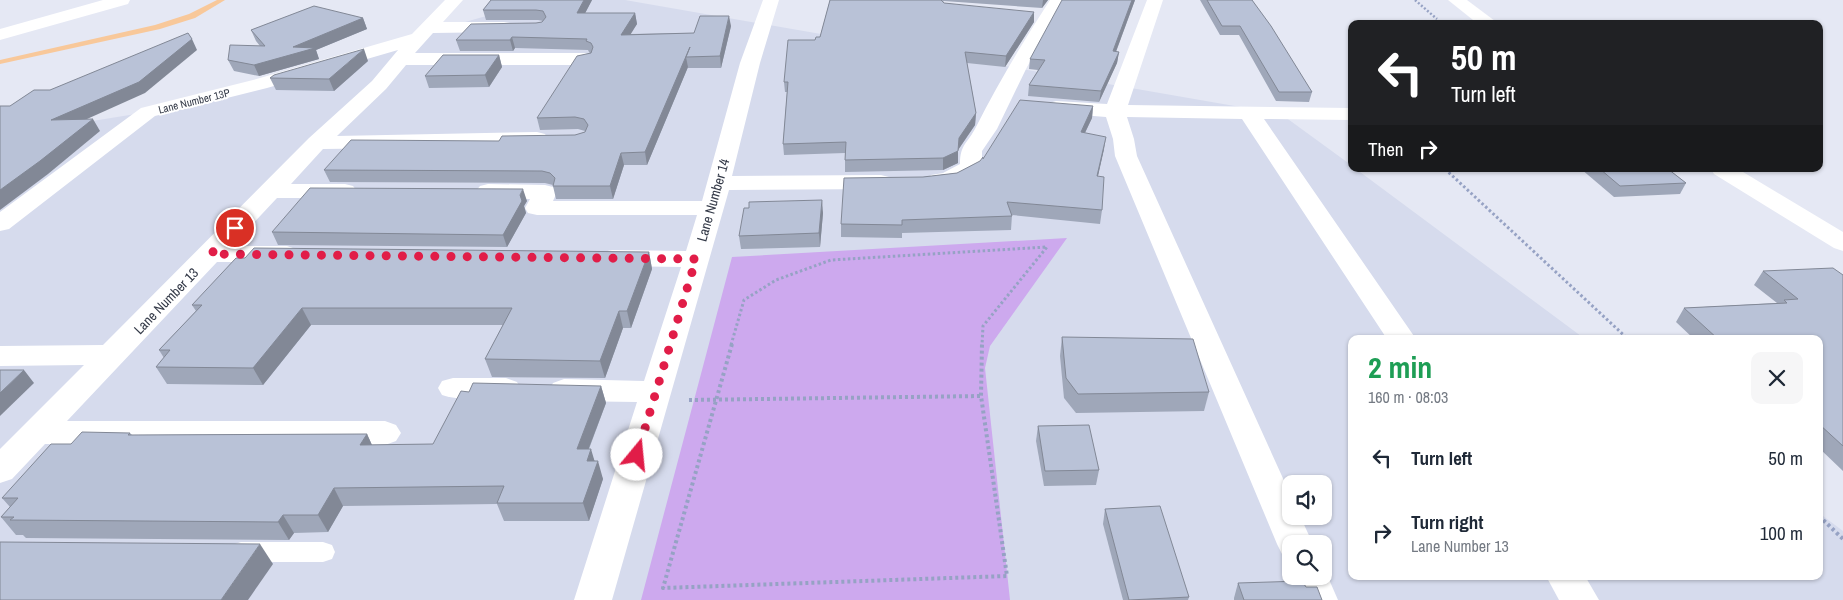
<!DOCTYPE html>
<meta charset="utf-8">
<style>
:root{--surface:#fff;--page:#f6f6f7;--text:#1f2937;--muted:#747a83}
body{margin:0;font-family:"Archivo Narrow",sans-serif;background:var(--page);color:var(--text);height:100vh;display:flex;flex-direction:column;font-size:19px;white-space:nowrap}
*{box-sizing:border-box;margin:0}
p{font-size:16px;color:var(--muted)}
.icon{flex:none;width:28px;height:28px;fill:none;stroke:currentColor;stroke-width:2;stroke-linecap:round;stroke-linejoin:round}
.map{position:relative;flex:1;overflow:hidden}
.panel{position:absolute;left:1348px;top:335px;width:475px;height:245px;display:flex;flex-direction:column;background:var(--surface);border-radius:10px;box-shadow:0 1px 4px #0004}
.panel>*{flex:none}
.hud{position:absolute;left:1348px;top:20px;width:475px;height:152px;border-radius:10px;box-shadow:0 1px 4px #0004;background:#202124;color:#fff;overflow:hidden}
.buttons{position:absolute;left:1282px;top:475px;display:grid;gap:10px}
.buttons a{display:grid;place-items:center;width:50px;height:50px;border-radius:10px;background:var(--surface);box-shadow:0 1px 4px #0004;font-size:25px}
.pin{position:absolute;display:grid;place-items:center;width:42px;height:42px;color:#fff;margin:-21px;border:2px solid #fff;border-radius:50%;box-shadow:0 1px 5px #0007}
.me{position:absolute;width:55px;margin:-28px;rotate:17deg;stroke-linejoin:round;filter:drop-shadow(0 0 4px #0008)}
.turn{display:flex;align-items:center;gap:18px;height:105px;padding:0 20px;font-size:22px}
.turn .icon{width:65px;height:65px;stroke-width:2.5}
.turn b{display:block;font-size:35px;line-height:42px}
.then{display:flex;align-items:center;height:48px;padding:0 20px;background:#0003;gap:10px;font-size:19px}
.round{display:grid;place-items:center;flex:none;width:52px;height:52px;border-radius:10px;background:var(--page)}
.summary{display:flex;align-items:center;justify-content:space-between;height:85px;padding:0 20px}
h1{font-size:30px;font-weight:700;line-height:38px;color:#1e9e55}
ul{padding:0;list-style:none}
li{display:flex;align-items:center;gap:15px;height:75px;padding:0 20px}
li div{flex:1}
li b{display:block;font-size:19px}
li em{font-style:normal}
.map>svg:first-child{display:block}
.residential{fill:#d6dbed;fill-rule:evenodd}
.green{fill:#cda9ee}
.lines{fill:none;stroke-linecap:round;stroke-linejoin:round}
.stream{fill:#f8c89a;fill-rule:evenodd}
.path-far2{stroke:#96a2c4;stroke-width:2.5;stroke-dasharray:2 2;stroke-linecap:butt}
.path-far1{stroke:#96a2c4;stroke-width:3;stroke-dasharray:2.5 2.5;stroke-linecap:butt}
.path{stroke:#96a2c4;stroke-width:4;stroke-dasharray:3 3;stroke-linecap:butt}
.lane{fill:#fff;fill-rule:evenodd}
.street{fill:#fff;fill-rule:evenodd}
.wall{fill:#9fa7b9}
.shaded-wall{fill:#828896}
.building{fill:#b9c2d7;stroke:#828896}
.route{stroke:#e11d48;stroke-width:9;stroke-dasharray:0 16.2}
.labels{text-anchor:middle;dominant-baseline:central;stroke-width:4;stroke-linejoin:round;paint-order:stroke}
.far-street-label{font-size:11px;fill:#343a48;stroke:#fff}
.street-label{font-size:14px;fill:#343a48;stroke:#fff}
</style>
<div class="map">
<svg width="1843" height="600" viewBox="0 0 1843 600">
<rect width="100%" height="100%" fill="#e5e8f4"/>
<path class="residential" d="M543,0H625L1281,114L1351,165V169H1356L1585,339H1351V576H1819V513L1843,531V600H0V136L148,112ZM1291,484H1324V516H1291ZM1291,544H1324V576H1291Z"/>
<path class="green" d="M1067,238L990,346L985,368L1010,600H641L732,257Z"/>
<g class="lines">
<path class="stream" d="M217,0H225L195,18L160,29L0,64V60L155,25L189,14Z"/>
<path class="path-far2" d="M1415,0L1437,19"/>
<g class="path-far1">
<path d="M1445,169L1628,339"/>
<path d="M731,345L744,300L776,280L831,260L1047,247L983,326L982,345"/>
</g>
<g class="path">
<path d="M732,344L663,588L1007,576L981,396L982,344"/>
<path d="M689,400L981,396"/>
<path d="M1819,516L1843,539"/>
</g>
<path class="lane" d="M241,542H323L332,545L335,552L332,559L323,562H241L232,559L229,552L232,545Z"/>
<g class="street">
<path d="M103,0H130L128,4L0,40V29Z"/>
<path d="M445,0H463L443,22H504L510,23L513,27L510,31L504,32L433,33L415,53H585L592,55L594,59L592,63L585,65H406L386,89L337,136L537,132L545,134L548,139L545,144L537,146L323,149L291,184H345L353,186L357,191L353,196L345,198H277L232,246H287L296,249L300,254L296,259L287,262H217L67,421H385L396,425L401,433L396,441L385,445L45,444L12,479L0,483V449L84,365L0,366V346L103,345L309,138L372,81L398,50L267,88L155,116L9,229L0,231V212L141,108L253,80L412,34Z"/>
<path d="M763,0H779L760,63L732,176L881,175L889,177L893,182L889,187L881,189L729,190L612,600H574L637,402L564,401L553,397L549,390L553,383L564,379L644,381L681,267L612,266L603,264L599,258L603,252L612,250L686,251L697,215H537L528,213L525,208L530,199L488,198L480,196L476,191L480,186L488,184L545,185L553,187L557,192L553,201H702L740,63Z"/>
<path d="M1050,0H1066L1027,67L997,129L982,151V167L979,172L956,184L939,187L931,185L927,180L931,175L943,173L960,164C960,144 968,143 976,127C998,83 1023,42 1050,0Z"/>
<path d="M1147,0H1163L1128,105L1351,108V120L1264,119L1416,339H1387L1242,119L1127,117L1134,139L1137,156L1291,496V516H1300L1313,544H1291V557L1282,554L1277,544L1115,156L1113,139L1106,117L1056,113L1049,111L1046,107L1049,103L1056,101L1107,104Z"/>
<path d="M1448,0H1467L1499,24H1478Z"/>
<path d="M1711,169H1738L1843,232V251L1834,248L1714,174Z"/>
<path d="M453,378H506L517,382L521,389L517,396C497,402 462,401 442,395L438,388L442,381Z"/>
<path d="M1324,568L1338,600H1300L1290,576L1291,574V576H1324Z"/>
<path d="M1546,576H1585L1599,600H1559Z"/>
</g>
</g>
<g class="wall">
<path d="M491,0H592L585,13H635L637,24L630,34L694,33L731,26L721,68H688V67L647,165H624L613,199H556L553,186V185L545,183L330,182L324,170L499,141L575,135L585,132V131L578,129L540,130L537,118L590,53L589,52L588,50L515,48L513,51H460L456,40L542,22L543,21L538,20H486L483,10Z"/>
<path d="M830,0H1048L1042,8L944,1L943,2L944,3L1034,22L1005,67L967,63L976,113L975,125L958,150V163L943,170L845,172V153L784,155L783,144L787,92H785L784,82L815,40L820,37Z"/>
<path d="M1135,0L1116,52H1119L1117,63L1099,102L1028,96L1029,85L1038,70L1029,69L1030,59Z"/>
<path d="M1200,0H1252L1312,92L1309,102L1276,101L1239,35H1220Z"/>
<path d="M363,18L367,29L316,50L319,59L259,76L234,71L228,60L260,46L256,41L251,30Z"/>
<path d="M499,55L502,67L489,87L429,88L425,76Z"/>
<path d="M368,61L334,91L276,90L270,78Z"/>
<path d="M1093,106L1092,118L1085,133L1104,149L1098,176L1102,210L1100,224L1012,215L1011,230L902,233V238L841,237V224L923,177L957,173Z"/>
<path d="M1581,169H1668L1686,183L1680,194L1614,197Z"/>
<path d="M527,201L524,206L526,213L507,247L278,245L272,232Z"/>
<path d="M823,213L820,247L741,249L739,236Z"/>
<path d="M649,252L652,269L631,328H623L605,378L492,377L485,359L503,325H311L263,385L167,384L156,367L164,358L159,350L196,311L192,305Z"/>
<path d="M1763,271L1843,275V471L1819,448V339H1694L1676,322L1684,308L1777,303L1754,285Z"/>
<path d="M1062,337L1209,392L1204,411L1076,413L1064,398L1060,356Z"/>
<path d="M601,386L606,403L589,449L603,479L589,521H504L497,504L343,506L328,532L294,533L289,540L26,538L23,535H16L1,517L10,507L2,498L71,444L130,433L132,435L367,434L372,445L433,444Z"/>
<path d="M1038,426L1099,470L1096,485L1044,486L1036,441Z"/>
<path d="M1105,509L1189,597L1188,600H1123L1103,524Z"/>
<path d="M1238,583L1306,587L1322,600H1234V598Z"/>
</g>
<g class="shaded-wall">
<path d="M584,0H592L580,23L577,13Z"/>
<path d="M1043,0H1048L1042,8Z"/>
<path d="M1132,0H1135L1112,62L1113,51Z"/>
<path d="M1034,12V22L1005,67L1006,56Z"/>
<path d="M635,13L637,24L624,45L621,35Z"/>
<path d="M729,16L731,26L721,68L720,56Z"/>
<path d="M363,18L367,29L316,50L319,59L259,76L254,65L293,47Z"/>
<path d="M512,37L515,48L513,51L510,40Z"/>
<path d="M192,39L197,50L145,93L58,132L51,120Z"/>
<path d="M690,47L686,57L688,67L647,165L645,152Z"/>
<path d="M364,49L368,61L334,91L329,79Z"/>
<path d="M1119,52L1117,63L1099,102L1101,91Z"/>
<path d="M499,55L502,67L489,87L485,75Z"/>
<path d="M1093,106L1092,118L1079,145L1081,132Z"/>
<path d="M976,113L975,125L958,150L959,138Z"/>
<path d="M93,119L100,131L48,174L0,210V190Z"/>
<path d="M1106,137L1104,149L1095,189L1097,176Z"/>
<path d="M958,151V163L943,170V158Z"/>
<path d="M621,153L624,165L613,199L610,186Z"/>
<path d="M523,189L527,201L524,206L526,213L507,247L503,235L520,195Z"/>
<path d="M822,200L823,213L820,247L819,233Z"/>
<path d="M649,252L652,269L631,328L627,311Z"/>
<path d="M302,308L311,325L263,385L253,368Z"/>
<path d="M619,311L623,328L605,378L600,361Z"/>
<path d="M24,370L34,383L0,416V393Z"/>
<path d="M601,386L606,403L582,466L577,449Z"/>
<path d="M367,434L375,452L360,445Z"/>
<path d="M591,449L596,466L598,461L603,479L589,521L583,503L587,461Z"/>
<path d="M334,488L343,506L328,532L318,515Z"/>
<path d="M283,515L294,533L289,540L278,522Z"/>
<path d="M260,544L273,564L248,600H221Z"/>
</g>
<g class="building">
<path d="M491,0H584L577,13H635L621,35L694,33L700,16H729L720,56L686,57L690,47L645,152L621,153L610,186H553L555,178L550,173L542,171L324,170L351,140L499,141L502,136L575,135L585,132L588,125L584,119L575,117L537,118L577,56L591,53L593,47L591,43L586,41L587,39L512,37L510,40H456L471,24L536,23L542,22L546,17L543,11L536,10H483Z"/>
<path d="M830,0H941L944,3L1034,12L1006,56L965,52L976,113L959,138L958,151L943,158L845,160L846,142L783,144L788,82H784L788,40H815L816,37H820Z"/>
<path d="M1062,0H1132L1113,51L1119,52L1101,91L1029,85L1045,60L1030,59Z"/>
<path d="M1207,0H1252L1271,26L1312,92H1279L1240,26H1222Z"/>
<path d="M314,6L363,18L293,47L315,48L254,65L228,60L230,45L265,46L251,30Z"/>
<path d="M188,33L192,39L139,82L51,120L93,119L40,161L0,190V106H10L34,90H50Z"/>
<path d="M364,49L329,79L270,78L274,75Z"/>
<path d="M443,55H499L485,75L425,76Z"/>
<path d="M1020,100L1093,106L1081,132L1106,137L1097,176L1104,177L1102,210L1007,202L1012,216L902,220V225L841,224L844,178L923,177L957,173L980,161L983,157V159Z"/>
<path d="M1600,169H1668L1686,183L1620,186Z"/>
<path d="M310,188L523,189L520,195L522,201L503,235L272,232Z"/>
<path d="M822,200L819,233L739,236L744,208H749V202Z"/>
<path d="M254,248L649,252L627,311H619L600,361L485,359L512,308H302L253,368L156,367L170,350H159L202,305H192L236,258H245Z"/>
<path d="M1833,268L1843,275V446L1819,424V339H1718L1684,308L1787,303L1784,300L1798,299L1763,271Z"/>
<path d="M1062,337L1193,339L1209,392L1078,394L1066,378Z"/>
<path d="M0,370H24L0,393Z"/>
<path d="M473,383L601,386L577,449H591L587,461H598L583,503H497L504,486L334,488L318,515H283L278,522L10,520L14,517H1L18,498H2L51,444H71L82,432L130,433L128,435L367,434L360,445L433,444L461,391L469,392Z"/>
<path d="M1089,425L1099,470L1045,471L1038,426Z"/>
<path d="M1160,506L1189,597L1129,600L1105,509Z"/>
<path d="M0,542L260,544L221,600H0Z"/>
<path d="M1302,581L1306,587H1317L1322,600H1244L1238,583Z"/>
</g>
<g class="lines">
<path class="route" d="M235,228L211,254L696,259L637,455"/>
</g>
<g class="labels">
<g class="far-street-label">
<text transform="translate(194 101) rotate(-14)">Lane Number 13P</text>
</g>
<g class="street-label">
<text transform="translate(713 200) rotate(-74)">Lane Number 14</text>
<text transform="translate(166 301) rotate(-46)">Lane Number 13</text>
</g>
</g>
</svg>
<div class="buttons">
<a><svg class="icon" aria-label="sound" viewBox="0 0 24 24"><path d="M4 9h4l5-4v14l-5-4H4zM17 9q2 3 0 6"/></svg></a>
<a><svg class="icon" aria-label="search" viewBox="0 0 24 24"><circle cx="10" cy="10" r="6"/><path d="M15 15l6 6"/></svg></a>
</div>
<div class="pin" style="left:235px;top:228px;background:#d93025"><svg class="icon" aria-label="arrive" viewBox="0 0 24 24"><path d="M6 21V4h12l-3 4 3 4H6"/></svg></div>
<svg class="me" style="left:637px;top:455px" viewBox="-20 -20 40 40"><circle r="19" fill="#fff"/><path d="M0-13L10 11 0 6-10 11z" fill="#e11d48"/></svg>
<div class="hud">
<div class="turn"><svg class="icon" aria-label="left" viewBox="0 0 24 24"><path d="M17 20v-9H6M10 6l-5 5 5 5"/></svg><div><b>50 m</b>Turn left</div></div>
<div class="then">Then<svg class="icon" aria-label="right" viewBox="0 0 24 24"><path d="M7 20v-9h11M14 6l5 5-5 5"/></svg></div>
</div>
<section class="panel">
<div class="summary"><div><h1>2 min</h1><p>160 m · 08:03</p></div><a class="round"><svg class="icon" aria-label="close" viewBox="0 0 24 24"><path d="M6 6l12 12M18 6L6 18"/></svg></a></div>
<ul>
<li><svg class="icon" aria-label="left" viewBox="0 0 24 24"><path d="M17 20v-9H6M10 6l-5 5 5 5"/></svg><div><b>Turn left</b></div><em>50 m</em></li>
<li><svg class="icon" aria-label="right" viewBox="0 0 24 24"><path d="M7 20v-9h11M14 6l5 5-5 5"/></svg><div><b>Turn right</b><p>Lane Number 13</p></div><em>100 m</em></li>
</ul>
</section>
</div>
